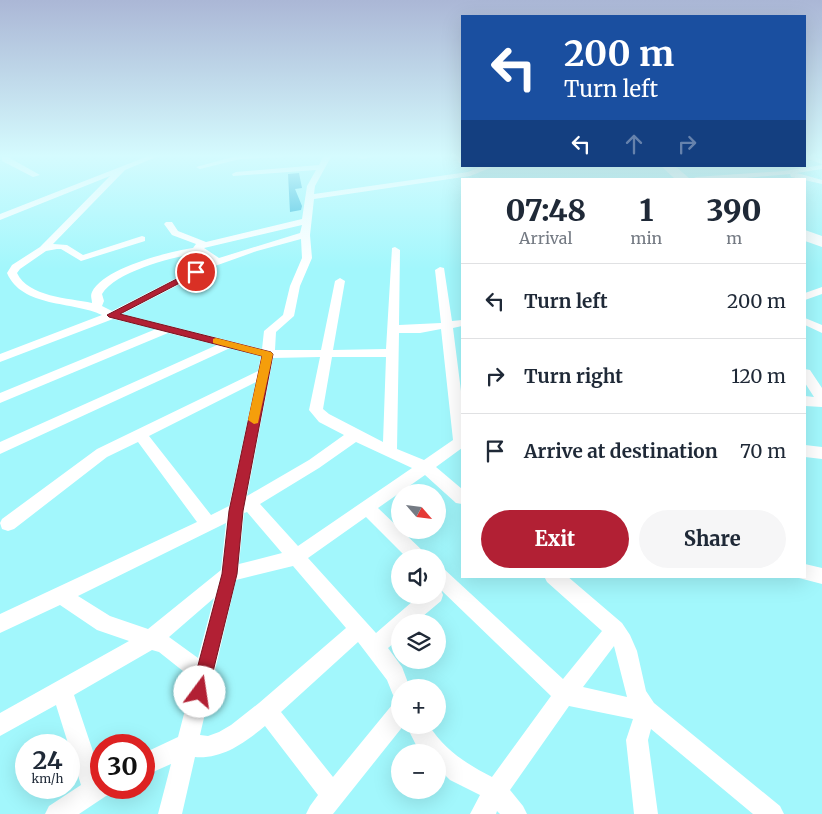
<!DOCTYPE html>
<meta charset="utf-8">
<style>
:root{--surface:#fff;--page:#f6f6f7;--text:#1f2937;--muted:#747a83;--line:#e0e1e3;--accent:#b22034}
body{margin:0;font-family:Merriweather,serif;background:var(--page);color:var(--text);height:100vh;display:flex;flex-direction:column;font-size:19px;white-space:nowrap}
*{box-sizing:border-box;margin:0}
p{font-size:16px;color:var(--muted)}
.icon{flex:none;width:28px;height:28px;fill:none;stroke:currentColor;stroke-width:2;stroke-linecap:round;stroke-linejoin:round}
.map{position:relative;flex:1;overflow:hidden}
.side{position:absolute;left:461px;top:178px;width:345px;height:400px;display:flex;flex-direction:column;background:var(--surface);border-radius:0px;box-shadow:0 5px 20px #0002}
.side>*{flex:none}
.top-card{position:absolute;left:461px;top:15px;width:345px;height:152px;border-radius:0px;box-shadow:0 5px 20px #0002;background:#1a4fa0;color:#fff;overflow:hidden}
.needle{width:32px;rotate:118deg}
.buttons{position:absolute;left:391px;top:484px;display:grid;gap:10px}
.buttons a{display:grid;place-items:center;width:55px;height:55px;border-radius:50%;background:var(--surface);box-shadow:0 5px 20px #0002;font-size:25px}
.speed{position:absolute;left:15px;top:734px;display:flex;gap:10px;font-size:25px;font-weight:700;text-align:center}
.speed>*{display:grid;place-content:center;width:65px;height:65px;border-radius:50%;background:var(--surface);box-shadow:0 5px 20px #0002;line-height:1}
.speed small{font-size:12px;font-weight:400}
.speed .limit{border:8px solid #d22;background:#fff;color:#111}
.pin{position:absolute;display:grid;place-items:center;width:42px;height:42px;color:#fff;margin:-21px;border:2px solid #fff;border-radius:50%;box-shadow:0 1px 5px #0007}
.me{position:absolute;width:55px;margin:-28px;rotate:14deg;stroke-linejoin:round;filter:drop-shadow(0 0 4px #0008)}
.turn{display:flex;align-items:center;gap:18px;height:105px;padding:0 20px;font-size:22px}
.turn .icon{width:65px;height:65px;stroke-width:2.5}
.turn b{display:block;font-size:35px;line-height:42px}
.lanes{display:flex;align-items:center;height:48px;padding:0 20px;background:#0003;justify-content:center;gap:25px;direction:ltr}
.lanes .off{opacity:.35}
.eta{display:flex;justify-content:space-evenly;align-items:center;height:85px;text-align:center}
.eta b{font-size:30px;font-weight:800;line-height:35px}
.action{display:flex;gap:10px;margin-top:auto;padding:10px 20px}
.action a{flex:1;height:58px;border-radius:30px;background:var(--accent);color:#fff;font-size:20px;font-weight:800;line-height:58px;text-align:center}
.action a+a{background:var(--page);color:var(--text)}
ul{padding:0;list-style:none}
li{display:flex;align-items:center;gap:15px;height:75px;padding:0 20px;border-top:1px solid var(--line)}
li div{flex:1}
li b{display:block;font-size:19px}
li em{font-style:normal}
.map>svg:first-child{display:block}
.building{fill:#32b7da}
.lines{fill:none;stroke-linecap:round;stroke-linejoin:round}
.minor{fill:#fff;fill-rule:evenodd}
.primary{fill:#fff;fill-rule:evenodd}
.route{fill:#b22034;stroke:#741522}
.slow{fill:#f59e0b}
</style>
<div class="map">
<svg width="822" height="814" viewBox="0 0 822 814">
<rect width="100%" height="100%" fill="#a2f7fc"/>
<path class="building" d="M299,173L302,188L295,189L302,206L301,210L290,212L288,174Z"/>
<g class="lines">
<g class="minor">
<path d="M151,155H161L125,170L53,244L67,245L83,255L142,236L145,237V241L81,261L61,249H57L46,251L20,269L17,273C28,297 69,298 92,303C92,299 90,296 92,292C104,268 167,252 193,248L196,244L172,235L164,224L166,222H172L178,231L206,242L302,219L307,186L316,170L233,176L232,174L236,172L319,165L324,155H332L315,186L314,194L468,172L483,166H495L470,176L314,199L310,235L312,258L300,286L294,316L276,332L275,350H321L335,281L340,278L345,281L333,350L386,349L392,248L395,247L400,250L399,325L441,323L435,270L440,267L444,268L452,321L462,320V326L453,328L462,399V448L436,467L462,489V504L456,503L425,475L378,508L425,553L428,558H407L366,517L308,558L376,633L420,595H438V588L440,589L438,586V567L444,569L563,679L602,631L547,582L544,576H567L622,623L630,635L637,651L646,691L654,703L780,806L784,814H753L651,729L648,740L658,814H634L626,740L633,719L569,706L510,790L523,806L527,814H500L497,811L496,814H470L480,795L450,780L438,768V752H421L419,751L406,725H429C443,749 468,765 492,777L551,696L441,590L443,595L441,601L416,622H400V638L388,648L402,667L410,688H400V698L393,695L387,680L358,642L281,712L333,777L392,705L400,702V725H404L333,814H306L310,806L318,795L265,726C244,743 223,759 195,757L182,814H158L171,764L144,776V753L178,737L193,679L159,652L152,650L74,695L101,775V788H112L109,794L79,814H45L49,806L81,785L56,705L0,736V713L129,641L97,630L60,605L0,633V614L197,522L138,442L107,457L14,529L8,531L2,529L0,523L2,519L97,449L258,371L261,356L230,348L0,454V442L217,345L168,333L0,403V393L156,329L113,319L0,362V354L102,315C73,301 22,308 7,273L12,265L40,247L110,176L0,220V214ZM302,225L300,233L219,258L204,248ZM301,239L302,258L290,286L283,315L264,331L262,349L122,314L215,266L257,251ZM193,254H200L210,261L112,311L102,306L104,301L102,294C115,272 170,258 193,254ZM441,329L453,440L424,460L397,449L399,333H420ZM320,357L309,410L319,422L344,435L309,460L247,496L273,358ZM332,357H386L383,442L329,414L323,409ZM256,382L229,506L211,515L149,436ZM356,442L412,468L298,546L260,504L319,468ZM247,512L282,553L239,564L244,513ZM226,523L221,570L148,629L110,616L78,596ZM293,566L346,628L259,703L231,725L219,732L208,736L200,735L236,580ZM214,598L198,658L169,637ZM614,646L627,697L583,687Z"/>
<path d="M240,155H286L282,157L240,159L200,169L196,167Z"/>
<path d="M359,155H379L362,159L358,157Z"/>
<path d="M454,155H462V163H459Z"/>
<path d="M805,155L822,159V164L805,158Z"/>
<path d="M2,157H8L40,175L33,177L2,161Z"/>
<path d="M822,165V169L797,173L822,180V184L791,177L790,174L735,179H692L696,177L784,171Z"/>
<path d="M822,287V294L805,300V293Z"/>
<path d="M805,318L822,325V333L805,325Z"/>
<path d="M805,369L810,370L822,388V407L805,406V396L814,397L805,383Z"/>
<path d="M805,445L822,447V459L805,457Z"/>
<path d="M805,564L822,568V584L799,578L798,576H805Z"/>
</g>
<g class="primary">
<path d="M661,166H675L690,179H675Z"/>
<path d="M805,230L822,236V247L805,241Z"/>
</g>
</g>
<linearGradient id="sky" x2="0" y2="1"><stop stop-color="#abb7d6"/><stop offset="0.58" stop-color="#d5fbfe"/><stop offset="1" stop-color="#d5fbfe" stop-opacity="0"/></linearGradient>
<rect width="822" height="269" fill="url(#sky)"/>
<path class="route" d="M196,269L199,270V273L120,314L271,352L273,354L243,511L237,574L208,692L206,698L200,701L193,698L191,692L222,574L229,511L262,356L109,317L107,315Z"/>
<path class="slow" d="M216,338L271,352L273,354L258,423L254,424L248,420L262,356L213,343V339Z"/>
</svg>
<div class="buttons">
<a><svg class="needle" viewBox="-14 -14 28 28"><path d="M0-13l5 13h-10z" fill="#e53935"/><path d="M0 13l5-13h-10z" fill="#747a83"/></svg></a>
<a><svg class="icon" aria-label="sound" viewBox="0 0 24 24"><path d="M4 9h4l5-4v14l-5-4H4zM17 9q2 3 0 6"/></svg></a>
<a><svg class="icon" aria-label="layers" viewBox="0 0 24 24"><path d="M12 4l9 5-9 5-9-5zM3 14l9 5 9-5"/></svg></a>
<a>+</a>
<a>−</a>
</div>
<div class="speed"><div>24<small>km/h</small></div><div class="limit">30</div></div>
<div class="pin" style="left:196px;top:272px;background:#d93025"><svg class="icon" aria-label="arrive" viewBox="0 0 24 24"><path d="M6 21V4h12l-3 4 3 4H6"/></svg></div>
<svg class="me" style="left:200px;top:692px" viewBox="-20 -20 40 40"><circle r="19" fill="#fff"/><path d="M0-13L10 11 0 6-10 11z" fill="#b22034"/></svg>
<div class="top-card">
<div class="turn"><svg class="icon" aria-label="left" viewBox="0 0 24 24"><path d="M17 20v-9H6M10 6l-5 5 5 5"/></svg><div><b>200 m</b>Turn left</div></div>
<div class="lanes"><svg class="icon" aria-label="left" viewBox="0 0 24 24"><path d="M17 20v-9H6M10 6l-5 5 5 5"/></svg><svg class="icon off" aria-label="ahead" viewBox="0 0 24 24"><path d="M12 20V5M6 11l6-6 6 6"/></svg><svg class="icon off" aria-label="right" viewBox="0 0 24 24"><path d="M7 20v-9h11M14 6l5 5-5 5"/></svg></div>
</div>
<section class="side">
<div class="eta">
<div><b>07:48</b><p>Arrival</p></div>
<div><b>1</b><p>min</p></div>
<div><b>390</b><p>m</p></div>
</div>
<ul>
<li><svg class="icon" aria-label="left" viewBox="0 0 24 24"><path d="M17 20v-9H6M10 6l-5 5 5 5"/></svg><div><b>Turn left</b></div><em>200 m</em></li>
<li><svg class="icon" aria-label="right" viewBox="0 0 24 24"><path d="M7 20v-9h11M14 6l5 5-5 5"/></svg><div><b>Turn right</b></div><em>120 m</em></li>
<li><svg class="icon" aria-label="arrive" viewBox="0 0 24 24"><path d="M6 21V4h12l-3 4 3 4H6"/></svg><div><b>Arrive at destination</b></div><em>70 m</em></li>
</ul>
<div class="action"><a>Exit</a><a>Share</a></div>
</section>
</div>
